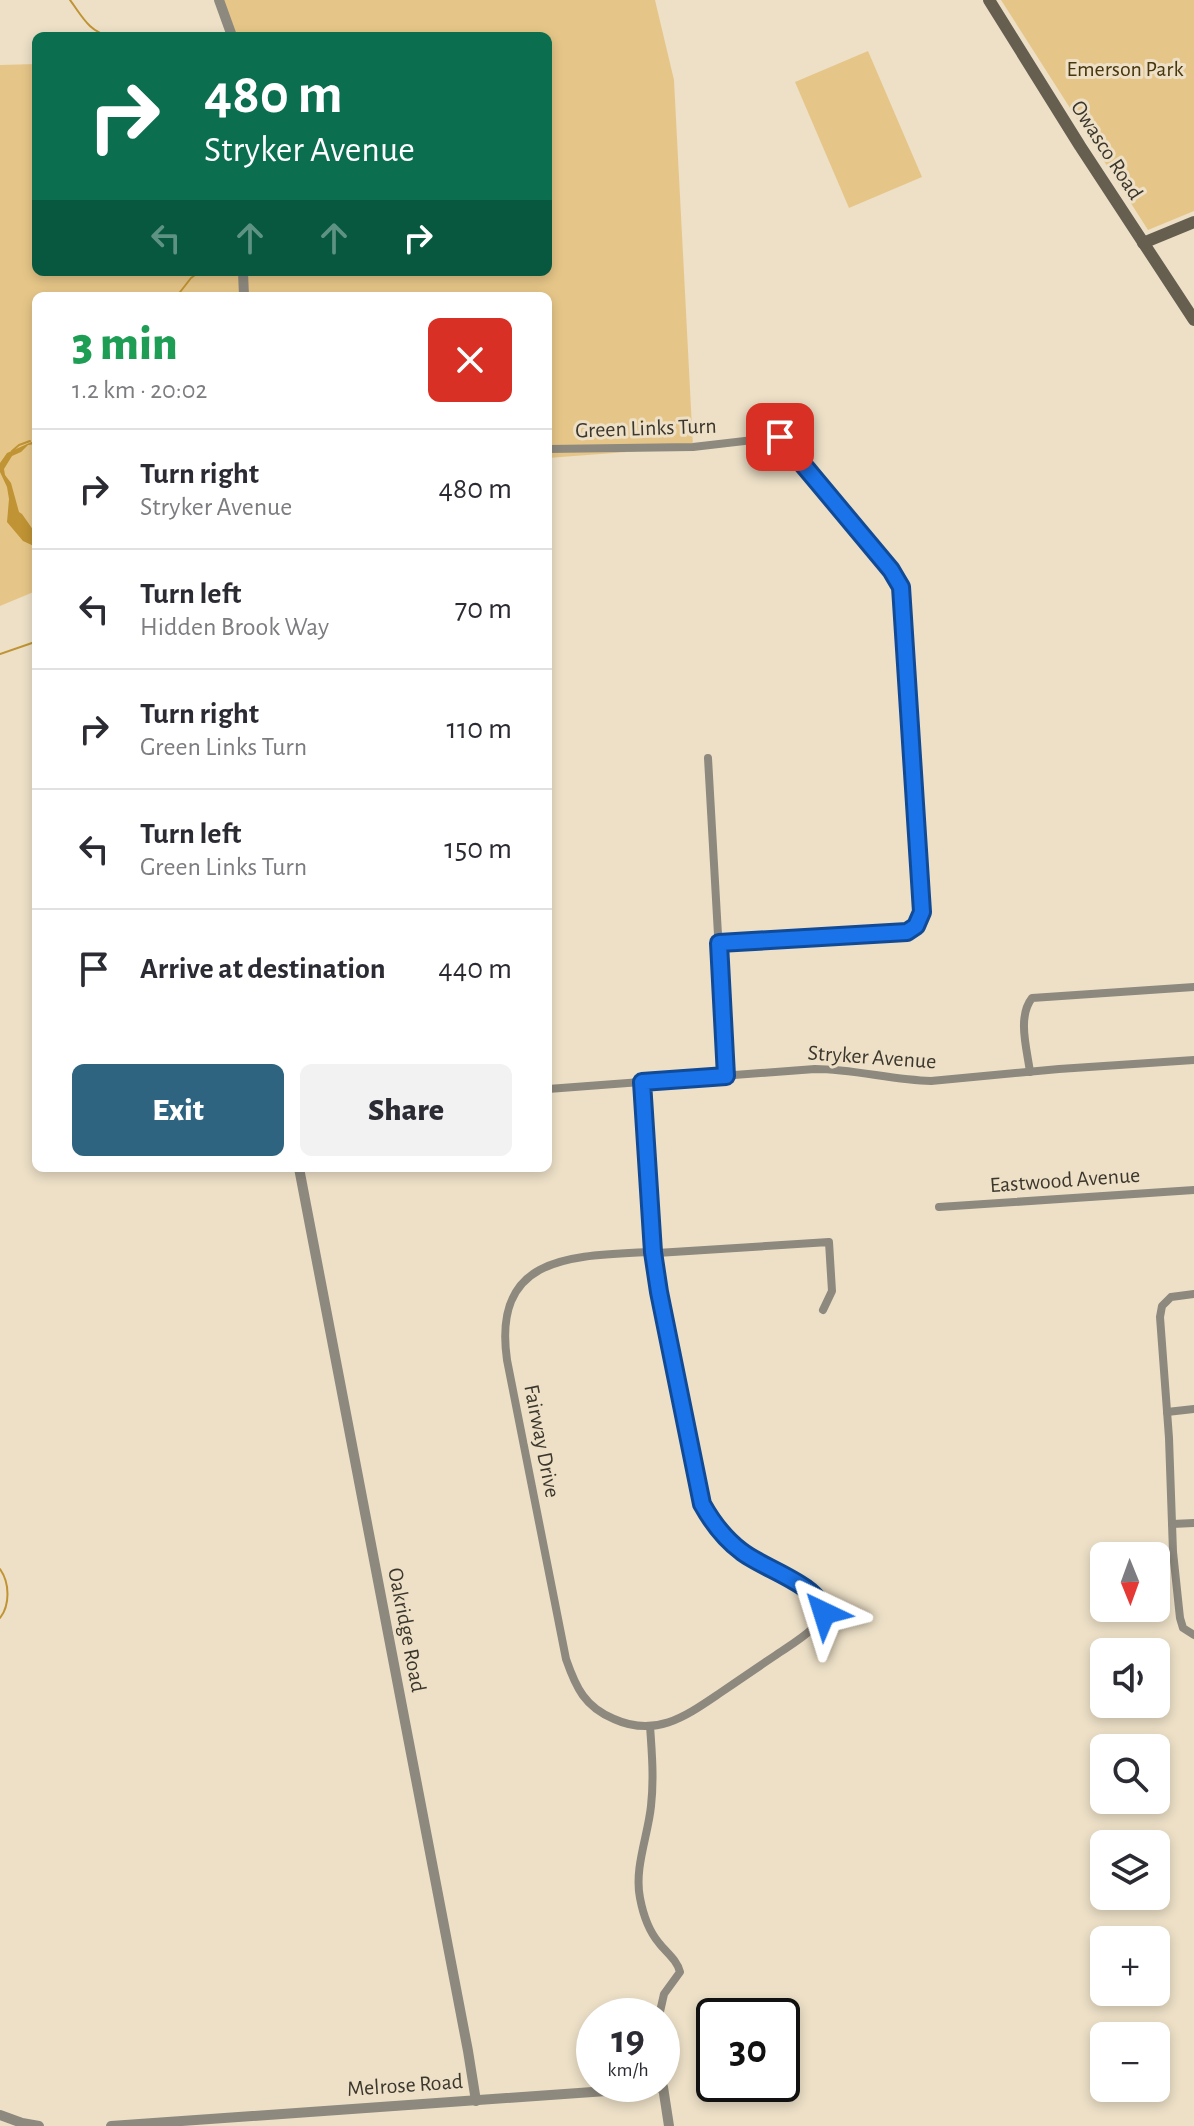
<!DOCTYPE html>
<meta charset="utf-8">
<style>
:root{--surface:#fff;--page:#f2f2f3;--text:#2b2b33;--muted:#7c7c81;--line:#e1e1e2;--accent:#2e647f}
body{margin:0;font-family:"Alegreya Sans",sans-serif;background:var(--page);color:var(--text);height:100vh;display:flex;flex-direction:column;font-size:30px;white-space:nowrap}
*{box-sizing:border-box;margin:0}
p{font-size:26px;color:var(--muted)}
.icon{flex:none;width:44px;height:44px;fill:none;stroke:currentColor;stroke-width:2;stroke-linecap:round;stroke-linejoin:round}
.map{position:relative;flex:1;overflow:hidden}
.side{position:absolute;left:32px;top:292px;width:520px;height:880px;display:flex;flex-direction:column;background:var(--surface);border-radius:12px;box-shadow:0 4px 12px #0003}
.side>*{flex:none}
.banner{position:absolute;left:32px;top:32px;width:520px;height:244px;border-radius:12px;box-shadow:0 4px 12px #0003;background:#0b6e4f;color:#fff;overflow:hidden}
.needle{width:52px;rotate:179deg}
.fabs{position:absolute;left:1090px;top:1542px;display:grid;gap:16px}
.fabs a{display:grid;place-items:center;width:80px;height:80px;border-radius:12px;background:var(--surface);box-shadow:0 4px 12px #0003;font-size:40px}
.speed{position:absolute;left:576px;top:1998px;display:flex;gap:16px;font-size:40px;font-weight:700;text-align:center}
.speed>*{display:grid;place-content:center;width:104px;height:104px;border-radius:50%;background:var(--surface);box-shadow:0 4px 12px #0003;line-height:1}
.speed small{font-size:20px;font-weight:400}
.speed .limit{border:4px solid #111;border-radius:12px;background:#fff;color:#111}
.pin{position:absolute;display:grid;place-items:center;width:68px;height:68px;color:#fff;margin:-34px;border-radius:16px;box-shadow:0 4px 12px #0006}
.me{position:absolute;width:88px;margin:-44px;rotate:319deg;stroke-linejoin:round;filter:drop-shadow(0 0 6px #0008)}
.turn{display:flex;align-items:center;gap:28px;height:168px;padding:0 40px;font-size:36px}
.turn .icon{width:104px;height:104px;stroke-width:2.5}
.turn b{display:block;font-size:56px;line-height:68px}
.lanes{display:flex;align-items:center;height:76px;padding:0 40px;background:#0003;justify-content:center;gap:40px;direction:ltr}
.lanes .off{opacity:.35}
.round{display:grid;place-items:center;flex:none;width:84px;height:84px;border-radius:12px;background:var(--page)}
.headline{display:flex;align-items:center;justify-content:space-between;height:136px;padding:0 40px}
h1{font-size:48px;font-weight:800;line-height:60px;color:#1e9e55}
.cta{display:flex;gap:16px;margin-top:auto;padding:16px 40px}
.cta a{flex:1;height:92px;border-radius:12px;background:var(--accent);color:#fff;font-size:32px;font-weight:800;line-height:92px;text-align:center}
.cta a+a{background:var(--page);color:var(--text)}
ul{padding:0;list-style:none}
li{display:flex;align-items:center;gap:24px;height:120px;padding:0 40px;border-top:2px solid var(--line)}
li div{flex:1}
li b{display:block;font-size:30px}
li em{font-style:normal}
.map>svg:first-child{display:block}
.green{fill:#e6c688}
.water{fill:#c09434}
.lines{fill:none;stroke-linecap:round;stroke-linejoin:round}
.stream{stroke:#c09434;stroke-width:2}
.minor{stroke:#8e897e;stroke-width:8}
.tertiary{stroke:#8e897e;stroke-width:10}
.secondary{stroke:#665f50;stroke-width:12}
.route-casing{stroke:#114b97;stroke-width:20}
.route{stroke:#1a73e8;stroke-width:14}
.labels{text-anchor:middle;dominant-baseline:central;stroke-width:6;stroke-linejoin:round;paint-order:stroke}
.park-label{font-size:22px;fill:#48360d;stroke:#ede0c7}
.street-label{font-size:22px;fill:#3c372d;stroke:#ede0c7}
</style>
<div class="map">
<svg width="1194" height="2126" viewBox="0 0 1194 2126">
<rect width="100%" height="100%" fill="#ede0c7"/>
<g class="green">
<path d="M220,0H655L674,80L693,447L548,458V296H36V591L0,606V65L36,64V272H548V36H230Z"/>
<path d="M1001,0H1194V211L1148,230Z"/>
<path d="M868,51L922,177L849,208L795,82Z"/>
</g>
<path class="water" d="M36,440V444L28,445L21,452L12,456L4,469L5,475L11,483L19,512L22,514L36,534V547L23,541L7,522L9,499L7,487L0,472V463L7,453Z"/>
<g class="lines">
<g class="stream">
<path d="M70,0C82,16 89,32 110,36"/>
<path d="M125,36L132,34L143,36"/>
<path d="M177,296L191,278L199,272"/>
<path d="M12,451L19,445L30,441"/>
<path d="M0,654L32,643L36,640"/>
<path d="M0,1569C10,1583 10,1605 0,1618"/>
</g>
<g class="minor">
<path d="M548,449L693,447L780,437L891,570L901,587L922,912L916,926L907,932L719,943"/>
<path d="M708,758L726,1076"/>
<path d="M1030,1072C1027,1049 1017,1017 1032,998L1194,987"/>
<path d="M642,1082L653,1252L659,1292L702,1504C712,1522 724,1538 740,1551C758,1565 815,1586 822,1604C831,1623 790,1645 776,1655C758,1667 739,1680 720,1693C686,1716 656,1738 614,1719C585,1707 576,1688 566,1659L507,1360C492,1255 571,1256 648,1252L657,1253L829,1242L832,1291L823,1310"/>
<path d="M548,1089L815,1069C854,1069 892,1080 931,1081L1059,1069L1194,1060"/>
<path d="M939,1207L1194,1190"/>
<path d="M1194,1294L1171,1297L1162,1306L1160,1317L1169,1438L1173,1552L1180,1618L1183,1628L1194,1635"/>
<path d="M1167,1412L1194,1409"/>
<path d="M1172,1524L1194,1523"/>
<path d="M650,1726C652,1753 654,1780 651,1806C648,1836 634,1868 640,1898C643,1914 648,1930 659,1943C667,1953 677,1960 680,1972L664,1994L659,2016"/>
</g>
<g class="tertiary">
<path d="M219,0L232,36"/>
<path d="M243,272L244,296"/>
<path d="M299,1168L468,2051L476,2101"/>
<path d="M0,2115L22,2123L39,2126"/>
<path d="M111,2126L663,2087L669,2126"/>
</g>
<g class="secondary">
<path d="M989,0L1080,146L1194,320"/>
<path d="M1143,243L1194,222"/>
</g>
</g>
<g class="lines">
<defs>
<path id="route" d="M780,437L891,570L901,587L922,912L916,926L907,932L719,943L726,1076L642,1082L653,1252L659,1292L702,1504C712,1522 725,1539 741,1551C763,1569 819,1584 824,1613"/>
</defs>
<use href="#route" class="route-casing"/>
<use href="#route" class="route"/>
</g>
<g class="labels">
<g class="park-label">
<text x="1125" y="69">Emerson Park</text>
</g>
<g class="street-label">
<text transform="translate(1107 150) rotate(57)">Owasco Road</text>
<text transform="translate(646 428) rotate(-2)">Green Links Turn</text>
<text transform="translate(872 1057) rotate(4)">Stryker Avenue</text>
<text transform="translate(1065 1180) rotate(-4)">Eastwood Avenue</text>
<text transform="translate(542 1441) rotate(79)">Fairway Drive</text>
<text transform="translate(407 1630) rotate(79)">Oakridge Road</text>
<text transform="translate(405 2085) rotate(-4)">Melrose Road</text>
</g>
</g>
</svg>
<div class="fabs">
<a><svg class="needle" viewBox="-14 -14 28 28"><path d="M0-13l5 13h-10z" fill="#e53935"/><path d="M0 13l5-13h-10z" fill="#7c7c81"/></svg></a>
<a><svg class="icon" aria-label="sound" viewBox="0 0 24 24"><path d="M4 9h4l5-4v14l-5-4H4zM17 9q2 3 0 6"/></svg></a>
<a><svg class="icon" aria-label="search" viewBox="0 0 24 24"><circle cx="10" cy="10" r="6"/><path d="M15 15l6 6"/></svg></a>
<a><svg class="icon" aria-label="layers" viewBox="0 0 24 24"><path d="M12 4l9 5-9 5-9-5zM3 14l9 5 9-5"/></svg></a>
<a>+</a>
<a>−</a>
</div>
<div class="speed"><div>19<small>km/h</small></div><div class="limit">30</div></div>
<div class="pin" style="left:780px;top:437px;background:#d93025"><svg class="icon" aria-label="arrive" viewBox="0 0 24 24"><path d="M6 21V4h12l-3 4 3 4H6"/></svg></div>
<svg class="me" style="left:824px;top:1613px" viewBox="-20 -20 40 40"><path d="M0-17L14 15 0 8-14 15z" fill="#1a73e8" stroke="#fff" stroke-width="4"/></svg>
<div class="banner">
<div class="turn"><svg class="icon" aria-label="right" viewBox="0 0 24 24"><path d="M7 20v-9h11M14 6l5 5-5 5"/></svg><div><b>480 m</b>Stryker Avenue</div></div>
<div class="lanes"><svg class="icon off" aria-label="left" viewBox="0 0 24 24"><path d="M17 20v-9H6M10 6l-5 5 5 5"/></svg><svg class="icon off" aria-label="ahead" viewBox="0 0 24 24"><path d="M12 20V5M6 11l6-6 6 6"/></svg><svg class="icon off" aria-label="ahead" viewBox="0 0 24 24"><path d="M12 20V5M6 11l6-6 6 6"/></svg><svg class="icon" aria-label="right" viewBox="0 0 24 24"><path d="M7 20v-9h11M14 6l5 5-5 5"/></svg></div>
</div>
<section class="side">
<div class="headline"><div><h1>3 min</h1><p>1.2 km · 20:02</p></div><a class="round" style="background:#d93025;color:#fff"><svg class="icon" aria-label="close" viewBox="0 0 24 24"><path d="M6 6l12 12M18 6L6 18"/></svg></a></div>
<ul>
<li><svg class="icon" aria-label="right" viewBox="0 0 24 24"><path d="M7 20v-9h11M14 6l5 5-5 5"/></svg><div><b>Turn right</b><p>Stryker Avenue</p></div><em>480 m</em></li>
<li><svg class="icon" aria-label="left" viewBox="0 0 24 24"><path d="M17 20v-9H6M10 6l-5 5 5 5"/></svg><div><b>Turn left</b><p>Hidden Brook Way</p></div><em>70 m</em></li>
<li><svg class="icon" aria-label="right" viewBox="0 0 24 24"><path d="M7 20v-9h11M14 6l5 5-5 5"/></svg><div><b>Turn right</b><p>Green Links Turn</p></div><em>110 m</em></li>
<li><svg class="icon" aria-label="left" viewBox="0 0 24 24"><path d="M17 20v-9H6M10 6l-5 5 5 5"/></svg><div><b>Turn left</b><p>Green Links Turn</p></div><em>150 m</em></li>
<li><svg class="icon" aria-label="arrive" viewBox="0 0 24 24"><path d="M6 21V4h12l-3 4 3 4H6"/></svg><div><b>Arrive at destination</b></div><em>440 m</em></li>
</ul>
<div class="cta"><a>Exit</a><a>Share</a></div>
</section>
</div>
